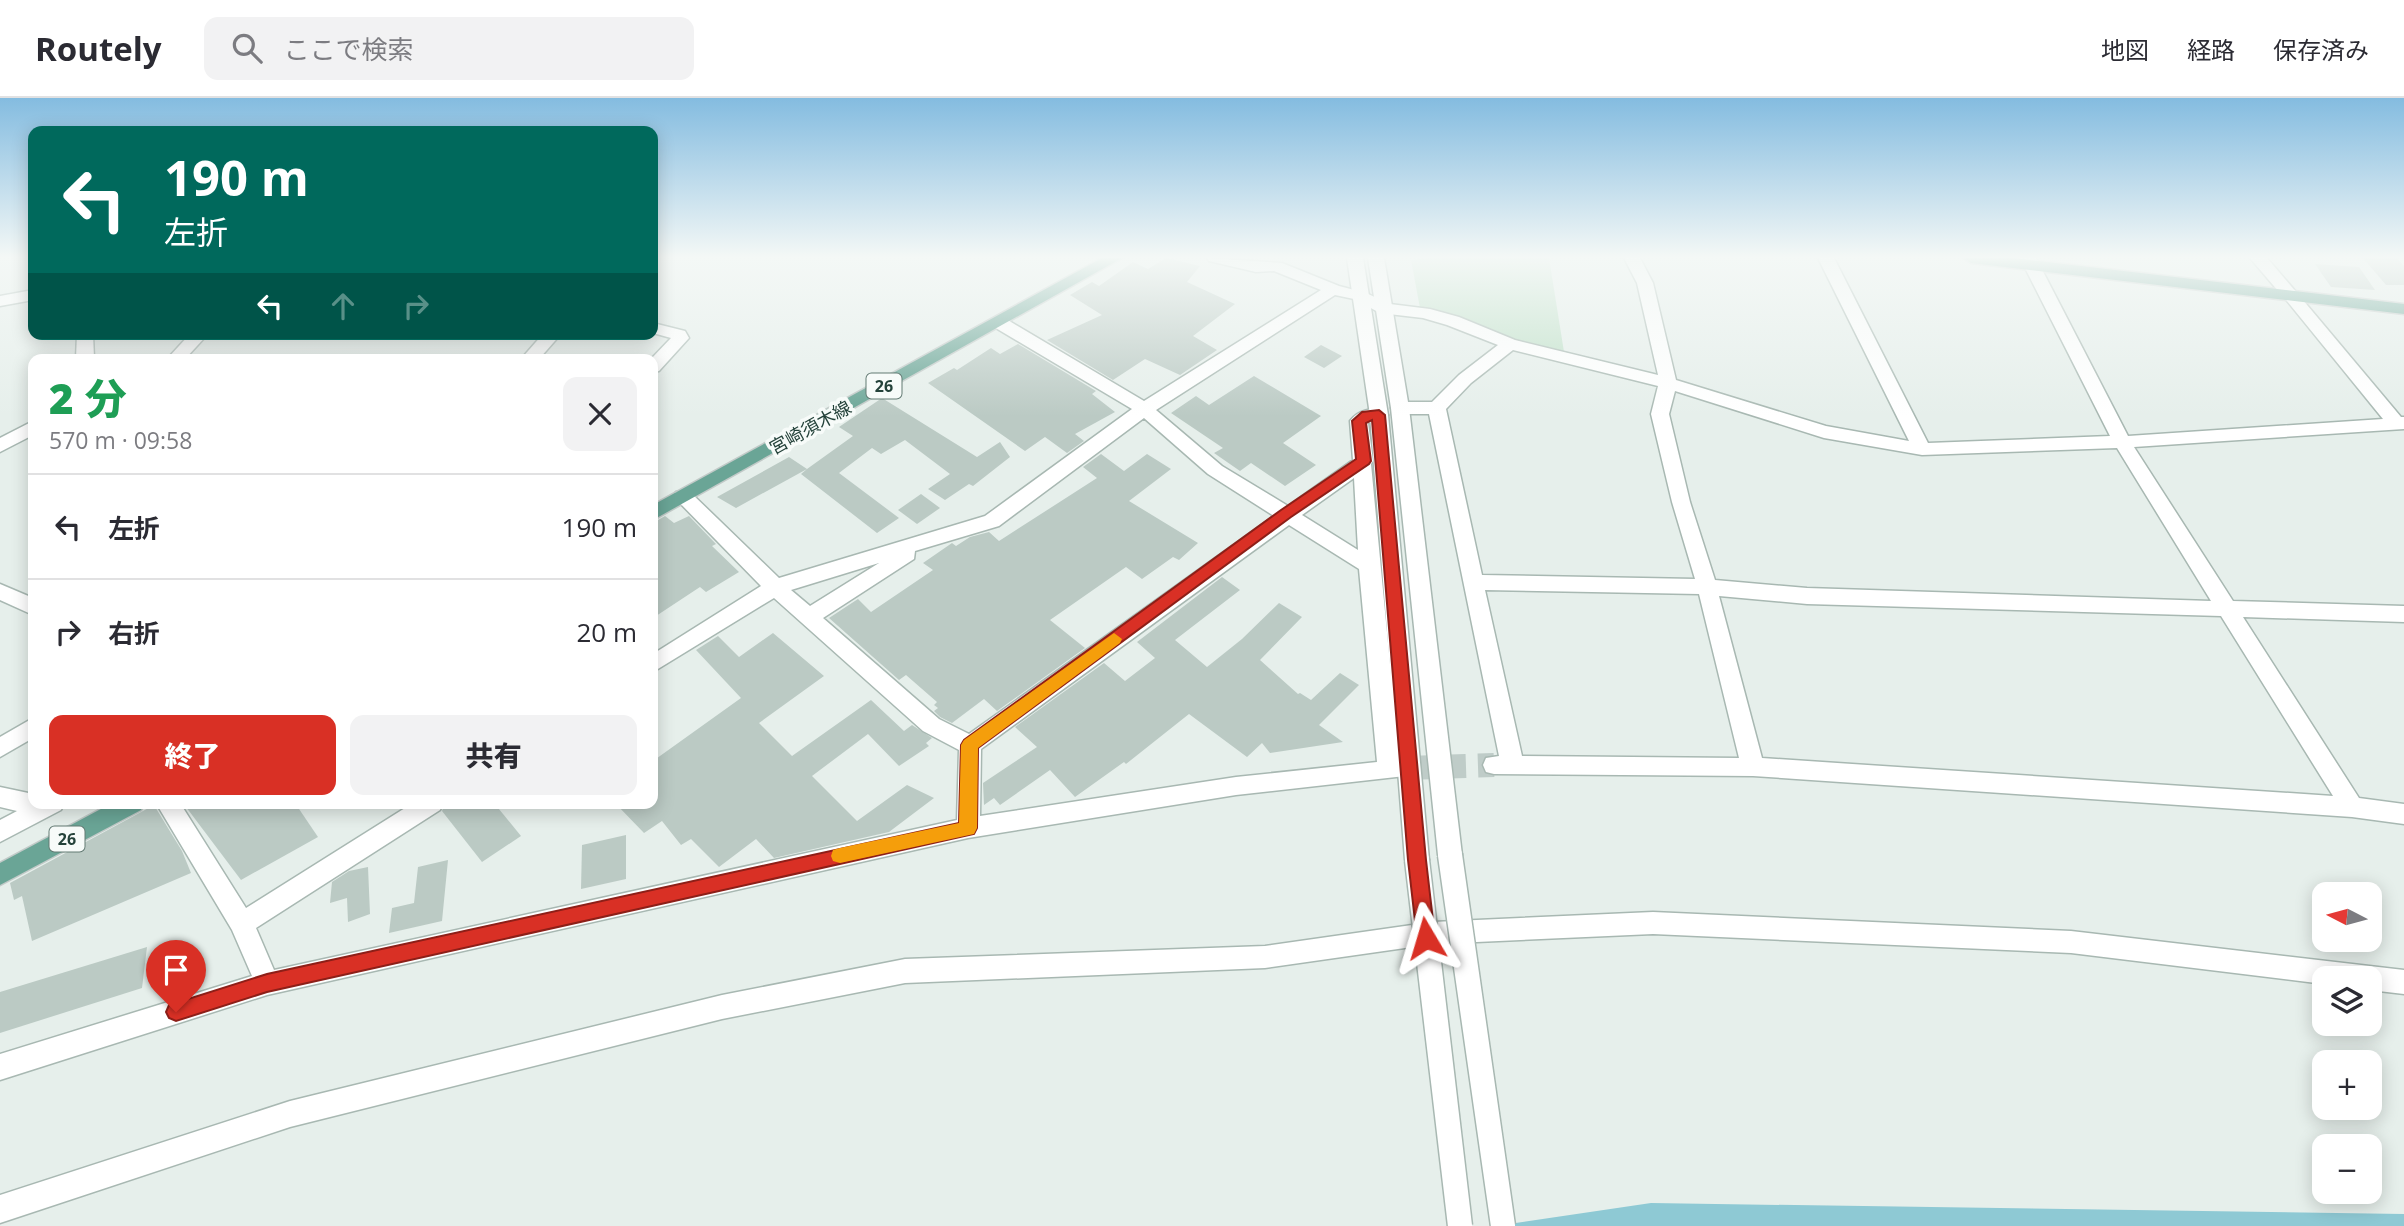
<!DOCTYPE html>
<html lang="ja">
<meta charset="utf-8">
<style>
:root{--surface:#fff;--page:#f2f2f3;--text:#2b2b33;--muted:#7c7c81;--line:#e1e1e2;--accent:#d93025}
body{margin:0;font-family:"Open Sans","Noto Sans JP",sans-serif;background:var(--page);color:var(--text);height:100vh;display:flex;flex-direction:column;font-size:26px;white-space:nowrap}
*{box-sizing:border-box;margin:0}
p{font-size:23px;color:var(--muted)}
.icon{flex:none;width:38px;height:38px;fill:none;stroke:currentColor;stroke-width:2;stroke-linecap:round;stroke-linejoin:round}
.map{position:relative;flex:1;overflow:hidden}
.drawer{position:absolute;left:28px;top:256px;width:630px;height:455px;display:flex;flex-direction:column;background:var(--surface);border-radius:14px;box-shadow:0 4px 18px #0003}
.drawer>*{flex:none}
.top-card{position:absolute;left:28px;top:28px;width:630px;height:214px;border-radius:14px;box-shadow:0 4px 18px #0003;background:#00695c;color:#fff;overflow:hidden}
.needle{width:46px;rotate:276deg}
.buttons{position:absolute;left:2312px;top:784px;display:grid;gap:14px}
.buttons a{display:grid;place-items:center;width:70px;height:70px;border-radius:14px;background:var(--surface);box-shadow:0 4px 18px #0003;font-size:35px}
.pin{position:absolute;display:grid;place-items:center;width:60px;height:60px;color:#fff;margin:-72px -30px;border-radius:50% 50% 50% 0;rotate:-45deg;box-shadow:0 0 7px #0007}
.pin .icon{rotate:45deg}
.me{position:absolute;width:77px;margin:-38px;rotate:353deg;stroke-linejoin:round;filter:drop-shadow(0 0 5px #0008)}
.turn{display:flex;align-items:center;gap:24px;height:147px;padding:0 21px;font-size:32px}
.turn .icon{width:91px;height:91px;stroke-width:2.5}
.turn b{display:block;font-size:49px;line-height:60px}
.lanes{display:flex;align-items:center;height:66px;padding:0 21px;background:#0003;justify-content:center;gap:35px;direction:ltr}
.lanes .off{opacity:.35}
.round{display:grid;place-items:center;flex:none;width:74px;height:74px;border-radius:14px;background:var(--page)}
.headline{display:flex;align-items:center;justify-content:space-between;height:119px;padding:0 21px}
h1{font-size:42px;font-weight:800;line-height:52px;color:#1e9e55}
.cta{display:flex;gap:14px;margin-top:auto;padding:14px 21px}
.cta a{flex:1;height:80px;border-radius:14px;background:var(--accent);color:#fff;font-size:28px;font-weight:800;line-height:80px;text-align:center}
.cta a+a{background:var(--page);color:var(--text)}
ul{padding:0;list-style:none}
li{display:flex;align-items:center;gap:21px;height:105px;padding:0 21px;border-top:2px solid var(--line)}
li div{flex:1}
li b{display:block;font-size:26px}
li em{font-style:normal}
header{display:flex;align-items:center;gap:42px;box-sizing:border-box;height:98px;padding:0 35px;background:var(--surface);border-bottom:2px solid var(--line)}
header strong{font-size:33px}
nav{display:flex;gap:38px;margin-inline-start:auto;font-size:24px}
.search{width:490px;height:63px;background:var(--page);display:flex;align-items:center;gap:18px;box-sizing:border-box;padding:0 24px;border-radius:14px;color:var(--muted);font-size:26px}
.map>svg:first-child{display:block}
.green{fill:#bfe0c8}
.water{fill:#8ec9d4}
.building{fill:#bbcac4}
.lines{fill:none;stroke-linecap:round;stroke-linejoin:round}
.minor-tunnel{stroke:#bfccc8;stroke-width:24;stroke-dasharray:24 12;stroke-linecap:butt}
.minor-casing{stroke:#a8b8b2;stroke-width:3}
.tertiary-casing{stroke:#a8b8b2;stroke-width:3}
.primary-casing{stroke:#c2cac8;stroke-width:3}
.minor{fill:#fff;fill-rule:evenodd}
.tertiary{fill:#fff;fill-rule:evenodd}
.primary{fill:#6aa596;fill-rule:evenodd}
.tertiary-bridge-casing{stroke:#a8b8b2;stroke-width:27;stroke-linecap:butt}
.tertiary-bridge{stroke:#fff;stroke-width:24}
.route{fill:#d93025;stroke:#8d1f18;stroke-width:2}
.slow{fill:#f59e0b}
.labels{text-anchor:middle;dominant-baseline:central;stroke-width:7;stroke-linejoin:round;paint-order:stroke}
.shield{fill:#f7fbf9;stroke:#637a73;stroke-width:2}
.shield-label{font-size:16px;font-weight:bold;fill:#24423a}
.street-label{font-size:18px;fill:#24423a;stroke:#f7fbf9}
</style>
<header>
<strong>Routely</strong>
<div class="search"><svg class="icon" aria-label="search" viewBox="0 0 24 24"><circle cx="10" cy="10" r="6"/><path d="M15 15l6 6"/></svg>ここで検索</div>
<nav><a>地図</a><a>経路</a><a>保存済み</a></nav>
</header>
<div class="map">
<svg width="2404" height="1128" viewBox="0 0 2404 1128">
<rect width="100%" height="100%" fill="#e6efeb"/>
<path class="green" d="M1429,160H1549L1564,254L1514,242L1420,210L1411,162Z"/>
<path class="water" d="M1651,1105L2404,1116V1128H1495Z"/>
<g class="building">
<path d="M1166,160L1200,168L1187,184L1235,206L1193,238L1217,252L1180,277L1145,261L1113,282L1047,242L1102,217L1070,197L1092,184L1099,188L1133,164L1148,171Z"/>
<path d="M2363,160H2397L2404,168V187H2386Z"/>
<path d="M2315,166L2359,169L2375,192L2331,189Z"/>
<path d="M1018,246L1096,293L1092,296L1115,314L1075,336L1084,343L1067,355L1045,339L1025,353L928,285L954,270L957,272L991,250L1000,256Z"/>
<path d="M1321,247L1342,258L1324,270L1304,259Z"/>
<path d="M1254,278L1321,318L1283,345L1316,367L1285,388L1251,365L1240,373L1214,355L1223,350L1171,315L1196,298L1209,307Z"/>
<path d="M882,300L977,359L1000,344L1010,359L973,388L969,386L945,402L928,391L950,376L905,342L881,356L872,350L839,375L899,420L877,435L801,376L807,371L736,410L717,399L789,359L807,371L853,338L839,329Z"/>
<path d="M1101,356L1124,373L1147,356L1171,371L1129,403L1198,445L1179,462L1173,459L1142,481L1126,469L1050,522L1085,550L997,613L984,601L952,625L940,619L934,613L938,610L934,607L937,604L906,577L899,582L829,520L858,501L871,514L933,472L923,465L952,445L956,448L970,439L989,434L999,443L1097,380L1083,369Z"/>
<path d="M921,396L940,410L917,426L898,412Z"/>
<path d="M665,418L674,425L689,418L716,446L712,448L739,474L706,494L700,489L653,520V425Z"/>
<path d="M1222,479L1240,492L1175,542L1207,569L1242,541L1279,505L1302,519L1260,562L1298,596L1300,595L1311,602L1340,575L1359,587L1319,627L1343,644L1270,655L1262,645L1247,659L1189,616L1126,666L1124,664L1075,699L1050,672L1000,707L994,700L984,707L983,685L1037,649L1015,629L1104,565L1125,583L1155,560L1137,544Z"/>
<path d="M773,535L824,578L759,625L792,658L871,602L904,633L912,627L932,640L926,645L929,648L899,668L868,636L812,678L857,723L907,687L934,700L889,734L774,760L756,741L719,769L691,741L681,747L662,723L644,735L615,705H653V663L741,600L696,552L718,538L739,559Z"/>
<path d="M183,705H295L318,739L241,782Z"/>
<path d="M445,705H494L521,738L482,764L442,713Z"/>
<path d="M154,707L182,753L191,775L32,843L22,798L14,802L10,785Z"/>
<path d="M626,737V781L581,791L582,747Z"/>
<path d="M448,762L442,823L389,835L392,810L414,805L418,769Z"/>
<path d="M368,769L370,816L348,824L347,800L330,805L332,784L349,773Z"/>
<path d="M147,849L142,890L0,935V894Z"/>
</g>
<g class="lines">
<path class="minor-tunnel" d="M1406,670L1494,667"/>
<defs>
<g id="minor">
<path d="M1207,160L1282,165L1339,188L1366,195L1390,206L1430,211L1459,219L1515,242L1658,277L1637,185L1624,160H1640L1653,185L1676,282L1826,328L1909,343L1818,160H1834L1928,345L2110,338L2020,160H2036L2128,338L2383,321L2283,198L2291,193L2297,195L2401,319H2404V331L2134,349L2233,503L2404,508V524L2243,519L2359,700L2404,706V726L2352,719L1753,678L1494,676L1486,674L1483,667L1486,660L1499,658L1429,316H1400L1391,310L1400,304H1432L1459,277L1498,247L1447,227L1423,220L1380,215L1354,201L1335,197L1156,312L1222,368L1288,408L1353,362L1350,323C1358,312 1372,309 1385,313L1388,317L1385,321L1368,325L1373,363L1371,366L1399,661L1414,663L1417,670L1414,677L1236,697L968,740L267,897L0,982V956L252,878L232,832L156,705H180L246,810L413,705H443L440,712L256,830L274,872L957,722L959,652L923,633L774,500L653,574V556L761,488L674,399L676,394H690L779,480L985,418L1132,311L994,229L992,225L994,221H1006L1144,303L1321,192L1274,173L1256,174L1209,163ZM1513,252L1658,288L1651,316L1672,404L1695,481L1482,477L1446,311L1471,285ZM1675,293L1824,340L1922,357L2117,350L2211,503L1807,490L1715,482L1690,404L1669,316ZM1144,320L1208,376L1274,418L969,636L939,621L823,520L914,461L915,453L999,428ZM1354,380L1358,452L1302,417ZM1289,427L1359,471L1377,664L1236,679L980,718L981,651ZM879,465L810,508L791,492ZM1485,492L1699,496L1739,660L1522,658ZM1719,498L1807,506L2221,518L2333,698L1762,660Z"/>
<path d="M33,192V202L0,208V198Z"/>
<path d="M653,225L685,233L689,240L659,273L653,274L651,261L671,240L653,235Z"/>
<path d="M77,236H93L94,261H76Z"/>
<path d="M190,236H208L185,261H167Z"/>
<path d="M543,236H561L539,261H521Z"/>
<path d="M33,323V337L0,354V340Z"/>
<path d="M0,486L33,500V517L0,502Z"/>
<path d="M33,620V640L0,659V639Z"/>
<path d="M0,689L33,696V705H64L61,712L0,744V722L17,713L0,709Z"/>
<path d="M1653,814L2071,833L2404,872V896L2370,892V880H2324V886L2071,855L1653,836L1433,846L1265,870L905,885L722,921L290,1029L0,1125V1097L290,1003L722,897L905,861L1265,848L1433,824Z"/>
</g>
<g id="tertiary">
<path d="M1347,160H1363L1388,317L1429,762L1425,769L1417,772L1409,769L1405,762L1370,317Z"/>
<path d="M1368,160H1384L1409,310L1462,757L1458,764L1450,767L1442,764L1438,757L1391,310Z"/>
<path d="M2250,160H2267L2297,195L2299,198L2297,201H2285Z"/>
</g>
<g id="primary">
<path d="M1102,160H1122L653,422V407Z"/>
<path d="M1963,160H2013L2404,206V216L1971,165Z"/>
<path d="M112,705H144L141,712L0,787V765Z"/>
</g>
</defs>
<use href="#minor" class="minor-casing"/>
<use href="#tertiary" class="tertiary-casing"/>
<use href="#primary" class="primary-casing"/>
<use href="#minor" class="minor"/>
<use href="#tertiary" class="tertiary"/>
<use href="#primary" class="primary"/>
<defs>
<g id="tertiary-bridge">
<path d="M1450,757L1503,1128"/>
<path d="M1417,762L1460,1128"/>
</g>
</defs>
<use href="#tertiary-bridge" class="tertiary-bridge-casing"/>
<use href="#tertiary-bridge" class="tertiary-bridge"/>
</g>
<linearGradient id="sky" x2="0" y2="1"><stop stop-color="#84bce0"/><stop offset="0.5" stop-color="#f4f8f6"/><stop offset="1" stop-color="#f4f8f6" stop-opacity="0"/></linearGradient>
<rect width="2404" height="318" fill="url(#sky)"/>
<path class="route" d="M1379,312L1385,317L1426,762L1435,840L1433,846L1426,849L1419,846L1417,840L1408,762L1372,322L1366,325L1371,363L1369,366L1291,419L978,650L977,730L974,736L267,894L176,923L169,920L166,914L169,907L267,876L959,725L961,647L964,642L1281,412L1356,361L1352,323L1362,314Z"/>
<path class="slow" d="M1114,535L1122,541L1120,545L978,650L977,730L974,736L840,765L833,763L831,758L833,752L840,750L959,725L961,647L964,642Z"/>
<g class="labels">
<g class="shield">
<rect x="866.5" y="275.5" width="35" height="25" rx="5"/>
<rect x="49.5" y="728.5" width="35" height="25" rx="5"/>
</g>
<g class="shield-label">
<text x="884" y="288">26</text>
<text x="67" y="741">26</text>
</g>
<g class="street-label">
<text transform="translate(810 329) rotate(-29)">宮崎須木線</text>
</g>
</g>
</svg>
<div class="buttons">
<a><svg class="needle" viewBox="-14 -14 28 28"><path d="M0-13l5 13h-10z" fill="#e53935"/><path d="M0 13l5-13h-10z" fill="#7c7c81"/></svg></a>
<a><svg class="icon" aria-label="layers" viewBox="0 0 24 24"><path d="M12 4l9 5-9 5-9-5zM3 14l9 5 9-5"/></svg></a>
<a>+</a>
<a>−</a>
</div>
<div class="pin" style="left:176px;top:914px;background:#d93025"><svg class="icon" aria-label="arrive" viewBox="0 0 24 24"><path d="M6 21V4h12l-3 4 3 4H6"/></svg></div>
<svg class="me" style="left:1426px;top:840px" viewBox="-20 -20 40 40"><path d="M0-17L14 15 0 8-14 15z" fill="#d93025" stroke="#fff" stroke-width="4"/></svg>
<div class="top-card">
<div class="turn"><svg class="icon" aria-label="left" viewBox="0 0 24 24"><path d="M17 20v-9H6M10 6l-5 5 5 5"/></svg><div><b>190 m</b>左折</div></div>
<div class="lanes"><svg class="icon" aria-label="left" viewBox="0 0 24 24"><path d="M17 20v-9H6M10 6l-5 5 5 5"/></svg><svg class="icon off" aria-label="ahead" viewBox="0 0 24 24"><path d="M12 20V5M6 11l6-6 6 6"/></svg><svg class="icon off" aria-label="right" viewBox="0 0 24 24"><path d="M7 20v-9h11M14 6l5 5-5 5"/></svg></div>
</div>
<section class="drawer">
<div class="headline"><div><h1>2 分</h1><p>570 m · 09:58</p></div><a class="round"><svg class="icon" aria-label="close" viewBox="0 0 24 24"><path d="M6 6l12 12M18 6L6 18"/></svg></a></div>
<ul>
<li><svg class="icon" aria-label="left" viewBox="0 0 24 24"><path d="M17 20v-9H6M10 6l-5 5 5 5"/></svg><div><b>左折</b></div><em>190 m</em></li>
<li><svg class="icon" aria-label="right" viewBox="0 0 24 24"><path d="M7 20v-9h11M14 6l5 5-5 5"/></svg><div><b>右折</b></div><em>20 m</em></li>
</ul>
<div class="cta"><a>終了</a><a>共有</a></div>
</section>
</div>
